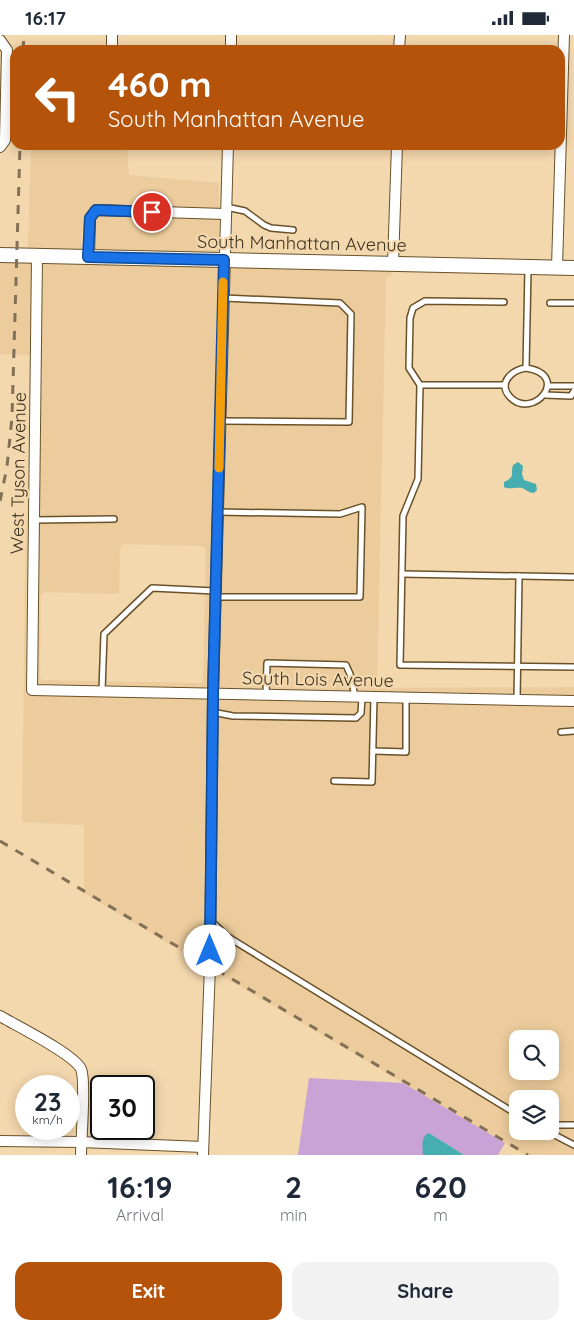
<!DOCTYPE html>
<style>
:root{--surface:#fff;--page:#f2f2f3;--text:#1f2937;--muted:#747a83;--accent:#b45309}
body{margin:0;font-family:Quicksand,sans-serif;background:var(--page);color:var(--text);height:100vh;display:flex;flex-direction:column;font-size:19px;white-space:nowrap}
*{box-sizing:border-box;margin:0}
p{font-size:16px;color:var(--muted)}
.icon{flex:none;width:28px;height:28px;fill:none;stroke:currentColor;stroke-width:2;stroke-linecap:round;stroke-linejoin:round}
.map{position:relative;height:1120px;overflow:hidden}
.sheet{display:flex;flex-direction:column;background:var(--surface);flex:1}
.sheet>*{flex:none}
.banner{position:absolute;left:10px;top:10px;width:555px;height:105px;border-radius:15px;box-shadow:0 2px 12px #0003;background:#b45309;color:#fff;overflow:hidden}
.fabs{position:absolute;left:509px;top:995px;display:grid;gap:10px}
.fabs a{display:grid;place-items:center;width:50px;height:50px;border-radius:10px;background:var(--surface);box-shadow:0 2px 12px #0003;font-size:25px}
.speed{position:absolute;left:15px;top:1040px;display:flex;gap:10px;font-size:25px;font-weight:700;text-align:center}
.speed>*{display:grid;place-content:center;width:65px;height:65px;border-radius:50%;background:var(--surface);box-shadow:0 2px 12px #0003;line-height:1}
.speed small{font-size:12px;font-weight:400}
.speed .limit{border:2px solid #111;border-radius:8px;background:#fff;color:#111}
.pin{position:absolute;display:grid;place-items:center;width:42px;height:42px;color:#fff;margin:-21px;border:2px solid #fff;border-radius:50%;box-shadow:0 1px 5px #0007}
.me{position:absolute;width:55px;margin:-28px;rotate:0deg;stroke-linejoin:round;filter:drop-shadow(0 0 4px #0008)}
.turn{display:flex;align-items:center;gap:18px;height:105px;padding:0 15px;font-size:22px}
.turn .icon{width:65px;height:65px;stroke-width:2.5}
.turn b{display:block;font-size:35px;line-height:42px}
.eta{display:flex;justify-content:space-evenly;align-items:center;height:85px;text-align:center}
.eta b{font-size:30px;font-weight:700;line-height:35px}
.primary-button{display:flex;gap:10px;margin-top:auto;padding:10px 15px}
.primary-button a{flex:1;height:58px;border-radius:15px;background:var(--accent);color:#fff;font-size:20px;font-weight:700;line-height:58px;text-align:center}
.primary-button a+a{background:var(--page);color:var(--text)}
.status{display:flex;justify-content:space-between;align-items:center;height:35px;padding:0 25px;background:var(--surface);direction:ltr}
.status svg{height:14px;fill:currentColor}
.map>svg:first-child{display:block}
.built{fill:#eccc9c;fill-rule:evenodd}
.green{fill:#c9a3d6}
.water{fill:#46aeb0}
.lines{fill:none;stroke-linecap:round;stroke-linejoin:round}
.lane-casing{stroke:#69512a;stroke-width:8}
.street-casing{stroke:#69512a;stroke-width:12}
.secondary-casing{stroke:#69512a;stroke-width:16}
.lane{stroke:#fff;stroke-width:5}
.street{stroke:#fff;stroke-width:10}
.secondary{stroke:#fff;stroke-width:14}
.rail{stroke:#837157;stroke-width:3;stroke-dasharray:9 9;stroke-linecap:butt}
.route-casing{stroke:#114b97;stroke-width:12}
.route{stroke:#1a73e8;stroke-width:9}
.slow{stroke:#f59e0b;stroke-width:9}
.labels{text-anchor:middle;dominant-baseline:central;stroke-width:4.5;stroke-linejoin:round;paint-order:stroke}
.street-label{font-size:18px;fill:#3d3221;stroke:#f3d7ad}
</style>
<div class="status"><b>16:17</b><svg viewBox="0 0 49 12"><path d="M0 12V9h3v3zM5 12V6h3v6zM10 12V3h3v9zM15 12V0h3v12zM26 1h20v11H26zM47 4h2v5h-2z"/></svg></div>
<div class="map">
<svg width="574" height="1120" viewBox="0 0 574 1120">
<rect width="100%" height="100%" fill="#f3d7ad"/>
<g class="built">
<path d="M31,110H127L129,140L219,148V173L96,170L91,172L84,183L81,205L82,217L28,216Z"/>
<path d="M99,180L219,184L218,220L94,217L93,206L95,185Z"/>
<path d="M0,225L31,226L30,320L0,319Z"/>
<path d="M43,226L218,230L207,653L37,650ZM124,509L202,511L206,514L203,645L201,648L44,645L40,643L41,560L46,557L119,559L120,513Z"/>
<path d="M230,231L393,234L392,240L388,241L386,245L377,649L381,651V653L574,652V661L219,653Z"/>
<path d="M28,445L26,660L207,663L204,930L84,858V790L22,787L25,537Z"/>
<path d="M219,663L574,671V1120H525L216,937ZM518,1004H550V1036H518ZM518,1064H550V1096H518Z"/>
</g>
<path class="green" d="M309,1043L403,1048L505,1108L498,1120H464L429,1098L423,1120H298Z"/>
<g class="water">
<path d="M518,427L523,431L522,439L524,445L536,449L537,455L534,458C529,458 527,455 522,453C515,452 509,455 504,452V447C516,442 510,439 513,430Z"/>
<path d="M429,1098L464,1120H423C423,1112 420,1102 429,1098Z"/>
</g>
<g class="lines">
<defs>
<g id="lane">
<path d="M226,172L245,176L264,190L271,193L293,195"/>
<path d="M504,267L425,266L413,273L410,283L409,333L420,350L418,444L403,481L400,630L574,632"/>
<path d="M550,268H574"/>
<path d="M526,333C572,340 533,386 510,362C497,348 512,335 526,333Z"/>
<path d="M526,333L528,234"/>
<path d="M420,350H505"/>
<path d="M548,351H574"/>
<path d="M545,360L571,361L574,356"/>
<path d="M220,386L349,387L351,279L340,268L224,263"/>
<path d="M34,485L114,484"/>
<path d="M402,539L574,542"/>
<path d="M216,562H360L362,472L340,479L217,477"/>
<path d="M102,656L104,599L152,553L215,556"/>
<path d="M266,659L267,628L346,630L350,639L355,661"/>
<path d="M517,665L519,541"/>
<path d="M212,677L233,681L356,683L361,678L362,662"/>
<path d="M561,697L574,696"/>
<path d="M373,716L406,717V663"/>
<path d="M334,746L372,747L374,662"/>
<path d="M211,886L228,902L518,1080"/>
<path d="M550,1090H574"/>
<path d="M547,1096L574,1110"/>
</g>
<g id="street">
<path d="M0,5L7,15L5,105L0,112"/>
<path d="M112,15V0"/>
<path d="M231,15V0"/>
<path d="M399,15L400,0"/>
<path d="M37,221L32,655L574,666"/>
<path d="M89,222L90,183L96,175L225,179"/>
<path d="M393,229L397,110"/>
<path d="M557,232L564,0"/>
<path d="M0,981C17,991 74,1019 81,1034C86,1046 81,1104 81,1120"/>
<path d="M0,1106L81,1107L203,1112"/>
<path d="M203,1120L210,930L213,658L228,110"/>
</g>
<path id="secondary" d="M0,220L574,233"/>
</defs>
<use href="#lane" class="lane-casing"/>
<use href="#street" class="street-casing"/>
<use href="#secondary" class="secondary-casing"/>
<use href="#lane" class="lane"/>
<use href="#street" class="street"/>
<use href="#secondary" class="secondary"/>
<g class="rail">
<path d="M23,15L24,0"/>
<path d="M0,466L7,432L12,382L20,110"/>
<path d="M0,806L528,1120"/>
</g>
</g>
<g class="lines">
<defs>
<path id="route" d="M152,177L96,175L90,183L88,222L224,225L213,658L210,916"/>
</defs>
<use href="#route" class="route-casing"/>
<use href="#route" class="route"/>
<path class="slow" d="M219,433L223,247"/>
</g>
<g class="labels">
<g class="street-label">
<text transform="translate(302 208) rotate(1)">South Manhattan Avenue</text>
<text transform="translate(18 438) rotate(-89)">West Tyson Avenue</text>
<text transform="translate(318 644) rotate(1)">South Lois Avenue</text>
</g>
</g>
</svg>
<div class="fabs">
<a><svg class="icon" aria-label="search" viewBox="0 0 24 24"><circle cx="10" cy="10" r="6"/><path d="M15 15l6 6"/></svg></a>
<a><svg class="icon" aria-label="layers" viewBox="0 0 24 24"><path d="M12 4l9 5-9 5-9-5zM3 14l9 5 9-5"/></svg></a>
</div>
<div class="speed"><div>23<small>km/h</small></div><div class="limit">30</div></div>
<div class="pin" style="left:152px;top:177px;background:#d93025"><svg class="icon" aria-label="arrive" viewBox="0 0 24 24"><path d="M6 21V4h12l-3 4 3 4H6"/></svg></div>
<svg class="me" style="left:210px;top:916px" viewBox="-20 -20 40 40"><circle r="19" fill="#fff"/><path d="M0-13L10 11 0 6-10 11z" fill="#1a73e8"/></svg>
<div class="banner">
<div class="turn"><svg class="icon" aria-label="left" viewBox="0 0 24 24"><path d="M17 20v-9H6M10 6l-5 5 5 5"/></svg><div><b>460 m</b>South Manhattan Avenue</div></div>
</div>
</div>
<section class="sheet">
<div class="eta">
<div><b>16:19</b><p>Arrival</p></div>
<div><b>2</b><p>min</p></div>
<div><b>620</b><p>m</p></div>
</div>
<div class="primary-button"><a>Exit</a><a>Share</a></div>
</section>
